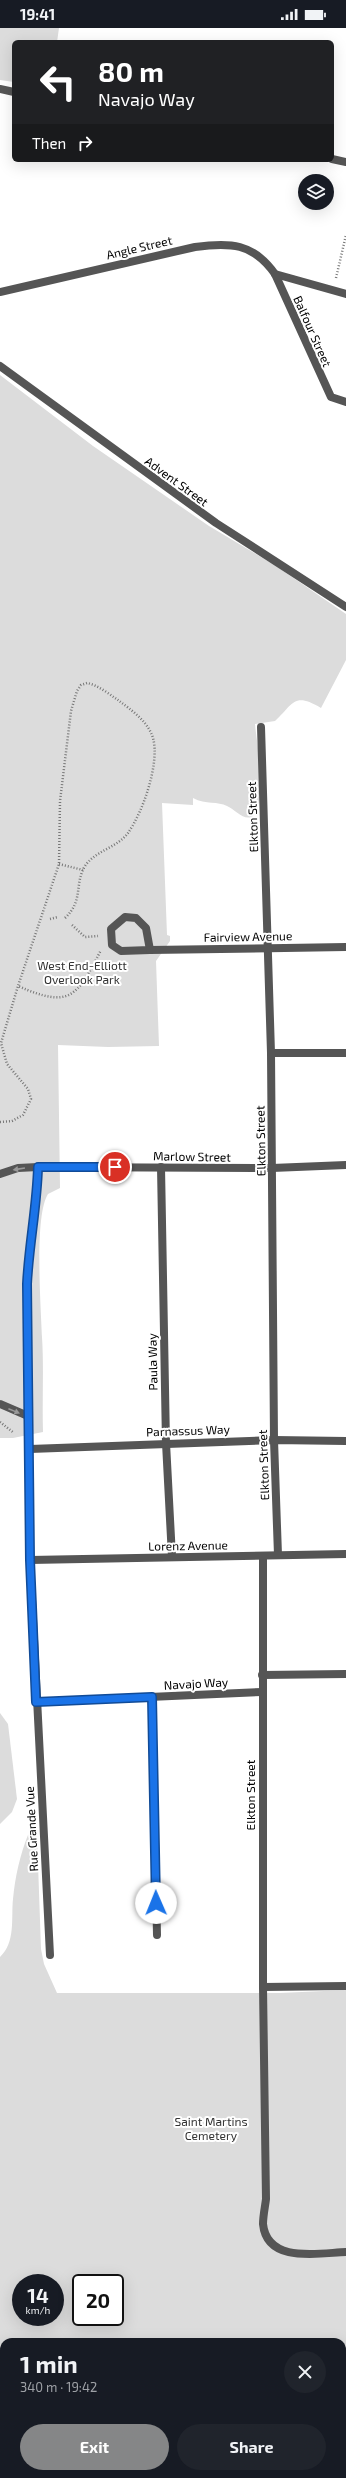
<!DOCTYPE html>
<meta charset="utf-8">
<style>
:root{--surface:#171b24;--page:#20242c;--text:#f1f3f6;--muted:#9ea1a6;--accent:#858687}
body{margin:0;font-family:"Exo 2",sans-serif;background:var(--page);color:var(--text);height:100vh;display:flex;flex-direction:column;font-size:15px;white-space:nowrap}
*{box-sizing:border-box;margin:0}
p{font-size:13px;color:var(--muted)}
.icon{flex:none;width:22px;height:22px;fill:none;stroke:currentColor;stroke-width:2;stroke-linecap:round;stroke-linejoin:round}
.map{position:relative;flex:1;overflow:hidden}
.sheet{position:absolute;left:0px;top:2310px;width:346px;height:140px;display:flex;flex-direction:column;background:var(--surface);border-radius:12px 12px 0 0;box-shadow:0 4px 16px #0002}
.sheet>*{flex:none}
.top-card{position:absolute;left:12px;top:12px;width:322px;height:122px;border-radius:6px;box-shadow:0 4px 16px #0002;background:#202124;color:#fff;overflow:hidden}
.buttons{position:absolute;left:298px;top:146px;display:grid;gap:8px}
.buttons a{display:grid;place-items:center;width:36px;height:36px;border-radius:50%;background:var(--surface);box-shadow:0 4px 16px #0002;font-size:20px}
.speed{position:absolute;left:12px;top:2246px;display:flex;gap:8px;font-size:20px;font-weight:700;text-align:center}
.speed>*{display:grid;place-content:center;width:52px;height:52px;border-radius:50%;background:var(--surface);box-shadow:0 4px 16px #0002;line-height:1}
.speed small{font-size:10px;font-weight:400}
.speed .limit{border:2px solid #111;border-radius:6px;background:#fff;color:#111}
.pin{position:absolute;display:grid;place-items:center;width:34px;height:34px;color:#fff;margin:-17px;border:2px solid #fff;border-radius:50%;box-shadow:0 1px 4px #0007}
.me{position:absolute;width:44px;margin:-22px;rotate:359deg;stroke-linejoin:round;filter:drop-shadow(0 0 3px #0008)}
.turn{display:flex;align-items:center;gap:14px;height:84px;padding:0 20px;font-size:18px}
.turn .icon{width:52px;height:52px;stroke-width:2.5}
.turn b{display:block;font-size:28px;line-height:34px}
.then{display:flex;align-items:center;height:38px;padding:0 20px;background:#0003;gap:8px;font-size:15px}
.round{display:grid;place-items:center;flex:none;width:42px;height:42px;border-radius:21px;background:var(--page)}
.summary{display:flex;align-items:center;justify-content:space-between;height:68px;padding:0 20px}
h1{font-size:24px;font-weight:700;line-height:30px}
.action{display:flex;gap:8px;margin-top:auto;padding:8px 20px}
.action a{flex:1;height:46px;border-radius:24px;background:var(--accent);color:#fff;font-size:16px;font-weight:700;line-height:46px;text-align:center}
.action a+a{background:var(--page);color:var(--text)}
.status{display:flex;justify-content:space-between;align-items:center;height:28px;padding:0 20px;background:var(--surface);direction:ltr}
.status svg{height:11px;fill:currentColor}
.map>svg:first-child{display:block}
.green{fill:#dcdcdc;fill-rule:evenodd}
.lines{fill:none;stroke-linecap:round;stroke-linejoin:round}
.path{stroke:#777;stroke-width:2.5;stroke-dasharray:1 2;stroke-linecap:butt}
.lane{stroke:#555;stroke-width:8}
.street{stroke:#555;stroke-width:8}
.oneway{fill:#999}
.route-casing{stroke:#114b97;stroke-width:10}
.route{stroke:#1a73e8;stroke-width:7}
.labels{text-anchor:middle;dominant-baseline:central;stroke-width:4;stroke-linejoin:round;paint-order:stroke}
.street-label{font-size:12px;fill:#000;stroke:#fff}
.park-label{font-size:12px;fill:#333;stroke:#fff}
</style>
<div class="status"><b>19:41</b><svg viewBox="0 0 49 12"><path d="M0 12V9h3v3zM5 12V6h3v6zM10 12V3h3v9zM15 12V0h3v12zM26 1h20v11H26zM47 4h2v5h-2z"/></svg></div>
<div class="map">
<svg width="346" height="2450" viewBox="0 0 346 2450">
<rect width="100%" height="100%" fill="#fff"/>
<g class="green">
<path d="M0,0H59L57,14H14V54L0,52Z"/>
<path d="M0,347L93,418L209,498L276,538L346,586V632L321,680C293,663 293,677 275,693L255,696C257,720 269,771 252,789C242,792 236,782 227,778C218,773 206,777 193,770V777L162,775L167,907L170,908V913L156,933L159,1018L108,1019L58,1017L60,1160L48,1166C34,1188 41,1280 42,1309C44,1341 42,1372 43,1404L13,1410H0Z"/>
<path d="M0,1685L8,1696L17,1771L12,1784L0,1796Z"/>
<path d="M31,1805L37,1807L41,1921L44,1936L57,1965H280L346,1962V2450H0V1929C16,1914 11,1890 13,1871C15,1849 20,1827 28,1807ZM21,2255H55V2289H21ZM81,2255H115V2289H81ZM4,2314H342V2446H4Z"/>
</g>
<g class="lines">
<g class="path">
<path d="M336,250L346,207"/>
<path d="M59,836L83,842"/>
<path d="M65,890C84,872 74,856 85,838C96,822 117,820 128,805C143,784 160,735 153,710C148,693 131,682 118,672C109,666 98,657 87,655L81,657L77,663L71,683L60,773L59,836L18,958C70,981 77,969 101,922"/>
<path d="M50,891L58,889"/>
<path d="M72,897L85,909L98,908"/>
<path d="M0,1094L12,1093L23,1087L31,1071L28,1061L7,1036L1,1015L18,958"/>
<path d="M0,1394L14,1405"/>
</g>
<g class="lane">
<path d="M125,889L136,890L146,900L150,922L121,923L112,917L111,901Z"/>
<path d="M271,1025H346"/>
<path d="M161,1139L166,1415L172,1529"/>
<path d="M0,1146L18,1140L38,1139"/>
<path d="M0,1376L28,1388"/>
<path d="M30,1421L274,1412L346,1413"/>
<path d="M262,1647L346,1646"/>
<path d="M152,1669L157,1907"/>
<path d="M37,1674L262,1664"/>
<path d="M263,1959L266,2171C265,2179 263,2188 263,2196C267,2236 319,2225 346,2224"/>
</g>
<g class="street">
<path d="M0,61L14,64"/>
<path d="M332,131L346,134"/>
<path d="M275,246L346,266"/>
<path d="M0,264L195,219C230,214 253,215 275,246L331,369L346,374"/>
<path d="M0,338L216,495L346,579"/>
<path d="M261,699L271,1025L274,1412L278,1527"/>
<path d="M150,922L346,919"/>
<path d="M263,1528V1959L346,1958"/>
<path d="M30,1532L346,1526"/>
<path d="M50,1927L30,1532L27,1256C29,1216 37,1178 38,1139L272,1140L346,1137"/>
</g>
</g>
<defs><path id="oneway-solid" d="M-6-.8H1V-3.2L6.5 0L1 3.2V.8H-6Z"/></defs>
<g class="oneway">
<use href="#oneway-solid" transform="translate(19 1141) rotate(171)"/>
<use href="#oneway-solid" transform="translate(14 1383) rotate(22)"/>
</g>
<g class="lines">
<defs>
<path id="route" d="M115,1139H38C37,1178 29,1216 27,1256L30,1532L36,1674L152,1669L156,1875"/>
</defs>
<use href="#route" class="route-casing"/>
<use href="#route" class="route"/>
</g>
<g class="labels">
<g class="street-label">
<text transform="translate(139 219) rotate(-13)">Angle Street</text>
<text transform="translate(313 303) rotate(66)">Balfour Street</text>
<text transform="translate(177 453) rotate(36)">Advent Street</text>
<text transform="translate(252 789) rotate(-92)">Elkton Street</text>
<text transform="translate(248 908) rotate(-1)">Fairview Avenue</text>
<text transform="translate(260 1113) rotate(-91)">Elkton Street</text>
<text transform="translate(192 1128) rotate(1)">Marlow Street</text>
<text transform="translate(152 1334) rotate(-91)">Paula Way</text>
<text transform="translate(188 1402) rotate(-2)">Parnassus Way</text>
<text transform="translate(263 1437) rotate(-92)">Elkton Street</text>
<text transform="translate(188 1517) rotate(-1)">Lorenz Avenue</text>
<text transform="translate(196 1655) rotate(-3)">Navajo Way</text>
<text transform="translate(250 1767) rotate(-90)">Elkton Street</text>
<text transform="translate(31 1801) rotate(-93)">Rue Grande Vue</text>
</g>
<g class="park-label">
<text x="82" y="937">West End-Elliott<tspan x="82" dy="14">Overlook Park</tspan></text>
<text x="211" y="2093">Saint Martins<tspan x="211" dy="14">Cemetery</tspan></text>
</g>
</g>
</svg>
<div class="buttons">
<a><svg class="icon" aria-label="layers" viewBox="0 0 24 24"><path d="M12 4l9 5-9 5-9-5zM3 14l9 5 9-5"/></svg></a>
</div>
<div class="speed"><div>14<small>km/h</small></div><div class="limit">20</div></div>
<div class="pin" style="left:115px;top:1139px;background:#d93025"><svg class="icon" aria-label="arrive" viewBox="0 0 24 24"><path d="M6 21V4h12l-3 4 3 4H6"/></svg></div>
<svg class="me" style="left:156px;top:1875px" viewBox="-20 -20 40 40"><circle r="19" fill="#fff"/><path d="M0-13L10 11 0 6-10 11z" fill="#1a73e8"/></svg>
<div class="top-card">
<div class="turn"><svg class="icon" aria-label="left" viewBox="0 0 24 24"><path d="M17 20v-9H6M10 6l-5 5 5 5"/></svg><div><b>80 m</b>Navajo Way</div></div>
<div class="then">Then<svg class="icon" aria-label="right" viewBox="0 0 24 24"><path d="M7 20v-9h11M14 6l5 5-5 5"/></svg></div>
</div>
<section class="sheet">
<div class="summary"><div><h1>1 min</h1><p>340 m · 19:42</p></div><a class="round"><svg class="icon" aria-label="close" viewBox="0 0 24 24"><path d="M6 6l12 12M18 6L6 18"/></svg></a></div>
<div class="action"><a>Exit</a><a>Share</a></div>
</section>
</div>
